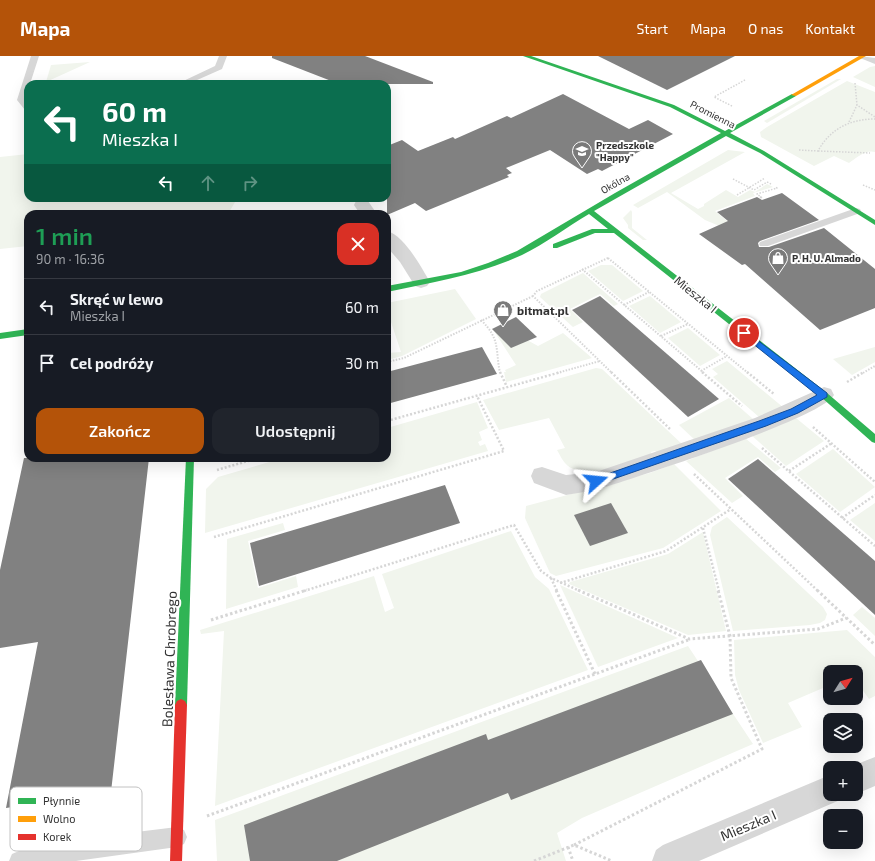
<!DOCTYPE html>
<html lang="pl">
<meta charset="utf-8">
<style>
:root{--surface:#171b24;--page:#20242c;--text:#f1f3f6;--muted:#9ea1a6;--line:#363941;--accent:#b45309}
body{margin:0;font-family:"Exo 2",sans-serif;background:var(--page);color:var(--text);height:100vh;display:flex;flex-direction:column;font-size:15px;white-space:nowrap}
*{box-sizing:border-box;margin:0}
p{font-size:13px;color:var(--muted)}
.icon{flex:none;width:22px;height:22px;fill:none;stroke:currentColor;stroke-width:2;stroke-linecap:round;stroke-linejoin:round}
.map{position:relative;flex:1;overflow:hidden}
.panel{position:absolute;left:24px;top:154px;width:367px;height:252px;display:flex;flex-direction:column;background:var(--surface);border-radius:12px;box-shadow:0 4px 16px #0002}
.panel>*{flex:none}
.hud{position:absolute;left:24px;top:24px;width:367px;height:122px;border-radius:12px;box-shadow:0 4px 16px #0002;background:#0b6e4f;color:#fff;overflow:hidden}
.needle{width:26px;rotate:53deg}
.buttons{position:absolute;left:823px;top:609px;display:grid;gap:8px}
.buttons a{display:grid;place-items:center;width:40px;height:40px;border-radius:8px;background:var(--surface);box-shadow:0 4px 16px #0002;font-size:20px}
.pin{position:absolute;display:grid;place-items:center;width:34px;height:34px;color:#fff;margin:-17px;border:2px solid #fff;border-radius:50%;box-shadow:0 1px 4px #0007}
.me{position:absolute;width:44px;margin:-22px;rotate:72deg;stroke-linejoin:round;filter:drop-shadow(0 0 3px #0008)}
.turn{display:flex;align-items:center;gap:14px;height:84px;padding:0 12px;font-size:18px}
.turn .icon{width:52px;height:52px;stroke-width:2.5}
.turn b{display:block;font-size:28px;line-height:34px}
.lanes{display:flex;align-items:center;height:38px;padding:0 12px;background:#0003;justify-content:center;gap:20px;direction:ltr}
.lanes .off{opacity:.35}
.round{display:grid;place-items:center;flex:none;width:42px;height:42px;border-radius:12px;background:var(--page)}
.headline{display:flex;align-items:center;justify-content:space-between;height:68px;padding:0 12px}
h1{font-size:24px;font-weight:600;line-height:30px;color:#1e9e55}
.button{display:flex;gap:8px;margin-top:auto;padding:8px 12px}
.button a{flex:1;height:46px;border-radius:12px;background:var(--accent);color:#fff;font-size:16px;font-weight:600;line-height:46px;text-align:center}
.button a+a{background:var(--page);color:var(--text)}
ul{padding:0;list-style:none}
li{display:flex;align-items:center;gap:12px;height:56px;padding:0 12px;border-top:1px solid var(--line)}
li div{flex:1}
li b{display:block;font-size:15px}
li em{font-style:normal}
header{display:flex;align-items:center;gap:24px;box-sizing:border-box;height:56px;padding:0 20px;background:var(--accent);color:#fff}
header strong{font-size:19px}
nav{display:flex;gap:22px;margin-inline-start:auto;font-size:14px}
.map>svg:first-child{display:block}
.green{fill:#f1f5ed}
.building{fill:#818181}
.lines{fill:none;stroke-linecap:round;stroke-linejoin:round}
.path-far3{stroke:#d6d6d6;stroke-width:1.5;stroke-dasharray:1.5 1.5;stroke-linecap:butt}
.path-far2{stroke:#d6d6d6;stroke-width:2;stroke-dasharray:1.5 1.5;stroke-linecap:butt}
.path-far1{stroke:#d6d6d6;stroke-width:2.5;stroke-dasharray:2 2;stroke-linecap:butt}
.path{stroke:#d6d6d6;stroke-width:3;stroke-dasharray:2.5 2.5;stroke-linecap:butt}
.lane{fill:#d7d7d7;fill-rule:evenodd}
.street{fill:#d7d7d7;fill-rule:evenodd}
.fast{fill:#30b455;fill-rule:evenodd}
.slow{fill:#ff9f0a;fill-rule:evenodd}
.jam{fill:#e5322d;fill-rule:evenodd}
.route{fill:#1a73e8;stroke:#114b97}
.labels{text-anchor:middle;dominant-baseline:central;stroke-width:4;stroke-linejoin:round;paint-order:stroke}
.far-street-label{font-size:10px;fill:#333;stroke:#fff}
.far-poi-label{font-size:10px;font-weight:bold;fill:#333;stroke:#fff;text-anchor:start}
.street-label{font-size:12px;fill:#333;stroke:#fff}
.poi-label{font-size:12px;font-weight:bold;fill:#333;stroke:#fff;text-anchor:start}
.near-street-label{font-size:14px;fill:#333;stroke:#fff}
.key{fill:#fff;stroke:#c2c2c2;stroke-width:1}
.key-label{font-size:11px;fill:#333}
</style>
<header>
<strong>Mapa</strong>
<nav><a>Start</a><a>Mapa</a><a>O nas</a><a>Kontakt</a></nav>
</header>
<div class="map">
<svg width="875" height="805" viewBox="0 0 875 805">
<rect width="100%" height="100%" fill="#fff"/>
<g class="green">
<path d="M90,6L46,26L51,9Z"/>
<path d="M875,10V31L853,21L870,11Z"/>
<path d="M837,23H841L767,67L764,65Z"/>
<path d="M847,25L875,36V96C866,93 856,102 849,107L834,100L814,110L761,81L760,76L767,71Z"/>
<path d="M728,94L745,96L671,137L698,153L704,150V148L726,134L738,141L750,134L755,136L767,128L773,131L753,137L755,140L715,155L748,182L705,164L667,136L638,152L633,149Z"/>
<path d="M28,98V142H188L235,146L228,158H28V190L0,193V101Z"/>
<path d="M631,154L632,156V172L647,184H643L628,172V169L623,162Z"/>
<path d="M601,209H612L643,235L623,245L588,215Z"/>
<path d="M583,217L618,248L614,250L600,238L570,253L583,266L573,271L540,241L541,238Z"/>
<path d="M455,233L476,263L402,300L387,304V297L401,296L387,254V247Z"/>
<path d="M650,240L681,266L660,277L629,250Z"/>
<path d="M492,272L509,290L527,284L538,290L563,277L592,302L506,326L504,316H506L505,314L516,309Z"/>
<path d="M688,272L720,299L700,310L668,282Z"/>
<path d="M875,291V306L852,319L833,303Z"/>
<path d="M727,305L784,352L759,361L713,321L718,318L712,313Z"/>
<path d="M596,312L602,313L682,388L659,398L655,395L651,396L653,400C631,406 587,425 568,410C563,406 560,399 557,394L565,392L549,362L499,374L483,344Z"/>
<path d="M729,342L753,363L696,385L679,369Z"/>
<path d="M477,346L488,372L479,376L482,384L478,386L480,390L485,388L488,395L205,477L206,433L218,421L283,402H387V372Z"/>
<path d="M796,362L824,385L786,410L751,379Z"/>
<path d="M745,382L781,412L775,416L758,401L725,422L743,440L732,447L686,405Z"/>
<path d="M833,393L875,431L840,456L796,418Z"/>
<path d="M674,408L721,455L663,492L556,520L550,517L525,462L526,450L650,417Z"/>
<path d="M875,447V485L850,464Z"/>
<path d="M727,461L823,551L827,558L825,564L820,567L810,569L733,575L710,479L712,471Z"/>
<path d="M283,467L285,474L248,485L258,532L296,520L298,531L226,553L227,483Z"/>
<path d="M511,475L535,521L549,533L588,614L215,750L224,575L201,578L200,574L374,520L385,556L394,552L382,518Z"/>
<path d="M703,476L726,575L688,579L569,528L570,526L668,498Z"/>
<path d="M560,529L678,582L598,611Z"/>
<path d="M862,551L875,562V580L853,559Z"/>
<path d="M847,574L875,601V640L869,643L856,625V616H830V629L788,647L802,671L763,687L739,634L735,619L734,584Z"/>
<path d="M688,590L753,688L582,762L557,777L566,805H217L215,764Z"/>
</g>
<g class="building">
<path d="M272,0H365L433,26V28H339L272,2Z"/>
<path d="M598,0H735L667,34Z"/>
<path d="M563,38L629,73L648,64L673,78L602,115L598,113L587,118L550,94L506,112L512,117L507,119L509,121L426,155L415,147L387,159V90L402,84L418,95L453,81L455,83L507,60L511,62Z"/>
<path d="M782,137L819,164L760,185L758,187L759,191H769L824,172L875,213V252L820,274L745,208L742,209L699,178L728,165L717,156L757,141L762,144Z"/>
<path d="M600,240L719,343L688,361L572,254Z"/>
<path d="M516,261L537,281L511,292L492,273Z"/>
<path d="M482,291L497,318L387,348V316Z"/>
<path d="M24,402H149L111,736L6,752L38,586L0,592V514Z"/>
<path d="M758,403L875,505V559L728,423Z"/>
<path d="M445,429L460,467L259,530L250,487Z"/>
<path d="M611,447L628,477L590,490L574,459Z"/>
<path d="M701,604L733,658L511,744L508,737L337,805H250L244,769L486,678L488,684Z"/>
</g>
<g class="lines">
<g class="path-far3">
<path d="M855,27L857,49L875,61"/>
<path d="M732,50L714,41L745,24"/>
<path d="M849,66L857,49"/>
<path d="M799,94L818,95C830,73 850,63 875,63"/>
<path d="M818,95L870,97"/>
<path d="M733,123L754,134L767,126L771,128"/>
<path d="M863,129L875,134"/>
<path d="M737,139L765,122"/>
<path d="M762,142L757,138L777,132L775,131"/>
</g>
<g class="path-far2">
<path d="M760,141L762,142"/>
<path d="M608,202L748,317"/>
<path d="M608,202L537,235L533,240L612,317"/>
<path d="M582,213L704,317"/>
<path d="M624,249L649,236"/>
<path d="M481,264C501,284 495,293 500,317"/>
<path d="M661,280L688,268"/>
<path d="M387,306L404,302L533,240"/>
<path d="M701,315L727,300"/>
<path d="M557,317L600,305"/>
<path d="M863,317L875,310"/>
</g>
<g class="path-far1">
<path d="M500,316L507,331"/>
<path d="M611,316L671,374"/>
<path d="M702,316L742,350"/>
<path d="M747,316L774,338"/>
<path d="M847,326L864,316"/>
<path d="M387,365L561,316"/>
<path d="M813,371L875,426"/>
<path d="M762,392L875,490"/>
<path d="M217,414L258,402"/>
<path d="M789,415L832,387"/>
<path d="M694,418L818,535"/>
<path d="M842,462L875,439"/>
<path d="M703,472L719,535"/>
<path d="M214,481L504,395L477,340"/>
<path d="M551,522L557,535"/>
<path d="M560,527L666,495L731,453"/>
<path d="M304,535L514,469L541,515L551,522L580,535"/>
</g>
<g class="path">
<path d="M556,534L595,618"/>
<path d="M578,534L689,583L818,573L846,562"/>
<path d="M817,534L875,589"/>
<path d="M211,564L307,534"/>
<path d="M207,760L688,584"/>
<path d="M574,789L762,693L731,622L730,580L718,534"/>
<path d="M568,791L573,805"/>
<path d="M534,805L574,789L612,805"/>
</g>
<g class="lane">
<path d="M31,0H39L30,28H28L26,44L28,46V55L25,54L17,44Z"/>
<path d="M219,0H227L222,13L188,28H177L215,10Z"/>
<path d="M859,0L875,2V8L860,2Z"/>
<path d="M856,152L860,153L861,155L860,157L768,190H760L759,188L760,186Z"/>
<path d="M177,771L184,774L187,781L184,788L177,791L76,805H9L12,798L19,795L112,779Z"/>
</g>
<g class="street">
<path d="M362,144L368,145L377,158H360L354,149L356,145Z"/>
<path d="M387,175C404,179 421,211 430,226L427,230L421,232L415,230L400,206L387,191Z"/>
<path d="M824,331L831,333L834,339C821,363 633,422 596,434L566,439L534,427L531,420L534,413L542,411L566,419L596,416L755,362Z"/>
<path d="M875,701V730L856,738V712H847Z"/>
<path d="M830,719V738H843L840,744L699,805H652L656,794L663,789Z"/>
</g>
<g class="fast">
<path d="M523,0H531L674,49L725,75L792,38H796V40L730,77L764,95L875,164V169L760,97L726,80L594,155L827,337L875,378V387L872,386L821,341L614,177H595L557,192H553V188L592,173H608L589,158C567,171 545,188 522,199C479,219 433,226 387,236V230L461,216L488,207L517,195L615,137L721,77L670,51Z"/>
<path d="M28,273V279L0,283V277Z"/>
<path d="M186,402H194L187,649L185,653L181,655L177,653L175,649Z"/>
</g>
<path class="slow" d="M859,0H866L796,40L791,39Z"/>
<path class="jam" d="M181,643L185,645L187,649L182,805H170L175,649L177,645Z"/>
</g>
<path class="route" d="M744,274L827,337V341L798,357L766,370L596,429L593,428V423L759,365L791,353L817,339L742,279L741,277Z"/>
<defs>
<symbol id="school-pin" viewBox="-11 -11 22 30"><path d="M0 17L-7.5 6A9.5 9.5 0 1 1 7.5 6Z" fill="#7a7a7a" stroke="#fff"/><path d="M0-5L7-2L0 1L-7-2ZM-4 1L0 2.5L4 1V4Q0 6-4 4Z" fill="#fff"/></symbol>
<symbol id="shop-pin" viewBox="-11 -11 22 30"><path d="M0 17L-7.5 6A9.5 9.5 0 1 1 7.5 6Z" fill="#7a7a7a" stroke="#fff"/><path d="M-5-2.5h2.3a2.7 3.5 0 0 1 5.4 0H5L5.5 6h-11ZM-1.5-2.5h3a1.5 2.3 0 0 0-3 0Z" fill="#fff"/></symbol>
</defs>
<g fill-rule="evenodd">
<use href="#school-pin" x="571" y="84" width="22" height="30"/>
<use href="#shop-pin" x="767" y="191" width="22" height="30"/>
<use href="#shop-pin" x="492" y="243" width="22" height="30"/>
</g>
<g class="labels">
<g class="far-street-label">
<text transform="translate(713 58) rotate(27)">Promienna</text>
<text transform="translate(615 127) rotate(-29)">Okólna</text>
</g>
<g class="far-poi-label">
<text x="596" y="89">Przedszkole<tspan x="596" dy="12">"Happy"</tspan></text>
<text x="792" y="202">P. H. U. Almado</text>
</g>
<g class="street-label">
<text transform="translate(696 238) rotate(39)">Mieszka I</text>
</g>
<g class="poi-label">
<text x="517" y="254">bitmat.pl</text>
</g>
<g class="near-street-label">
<text transform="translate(169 603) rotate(-88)">Bolesława Chrobrego</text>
<text transform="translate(748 769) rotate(-23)">Mieszka I</text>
</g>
</g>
<rect x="10" y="731" width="132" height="64" rx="6" class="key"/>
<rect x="18" y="742" width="18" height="6" fill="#30b455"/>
<rect x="18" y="760" width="18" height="6" fill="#ff9f0a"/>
<rect x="18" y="778" width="18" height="6" fill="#e5322d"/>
<g class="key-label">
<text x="43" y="749">Płynnie</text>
<text x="43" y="767">Wolno</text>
<text x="43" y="785">Korek</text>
</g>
</svg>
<div class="buttons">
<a><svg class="needle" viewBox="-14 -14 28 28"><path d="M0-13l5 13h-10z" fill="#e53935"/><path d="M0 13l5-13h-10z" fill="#9ea1a6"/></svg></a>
<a><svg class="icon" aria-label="layers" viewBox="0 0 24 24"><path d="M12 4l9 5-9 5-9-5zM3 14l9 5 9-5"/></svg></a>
<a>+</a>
<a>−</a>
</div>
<div class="pin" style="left:744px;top:277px;background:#d93025"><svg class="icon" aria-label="arrive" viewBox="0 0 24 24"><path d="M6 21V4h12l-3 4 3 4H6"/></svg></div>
<svg class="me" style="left:596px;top:425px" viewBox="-20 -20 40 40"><path d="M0-17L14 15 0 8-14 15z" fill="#1a73e8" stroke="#fff" stroke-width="4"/></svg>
<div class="hud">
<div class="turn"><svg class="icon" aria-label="left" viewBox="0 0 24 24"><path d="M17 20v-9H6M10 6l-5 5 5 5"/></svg><div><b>60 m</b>Mieszka I</div></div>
<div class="lanes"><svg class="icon" aria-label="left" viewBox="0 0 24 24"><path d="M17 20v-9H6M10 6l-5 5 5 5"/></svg><svg class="icon off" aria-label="ahead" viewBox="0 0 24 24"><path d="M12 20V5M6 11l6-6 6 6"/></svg><svg class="icon off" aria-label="right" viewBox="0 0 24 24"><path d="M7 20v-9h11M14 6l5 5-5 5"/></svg></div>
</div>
<section class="panel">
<div class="headline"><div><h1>1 min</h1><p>90 m · 16:36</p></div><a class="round" style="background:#d93025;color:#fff"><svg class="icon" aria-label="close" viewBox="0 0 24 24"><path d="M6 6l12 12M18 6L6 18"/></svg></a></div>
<ul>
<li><svg class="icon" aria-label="left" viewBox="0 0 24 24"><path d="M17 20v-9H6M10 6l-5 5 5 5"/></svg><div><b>Skręć w lewo</b><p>Mieszka I</p></div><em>60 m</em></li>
<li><svg class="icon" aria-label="arrive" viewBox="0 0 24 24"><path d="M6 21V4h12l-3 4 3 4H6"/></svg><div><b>Cel podróży</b></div><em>30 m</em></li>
</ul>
<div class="button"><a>Zakończ</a><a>Udostępnij</a></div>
</section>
</div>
